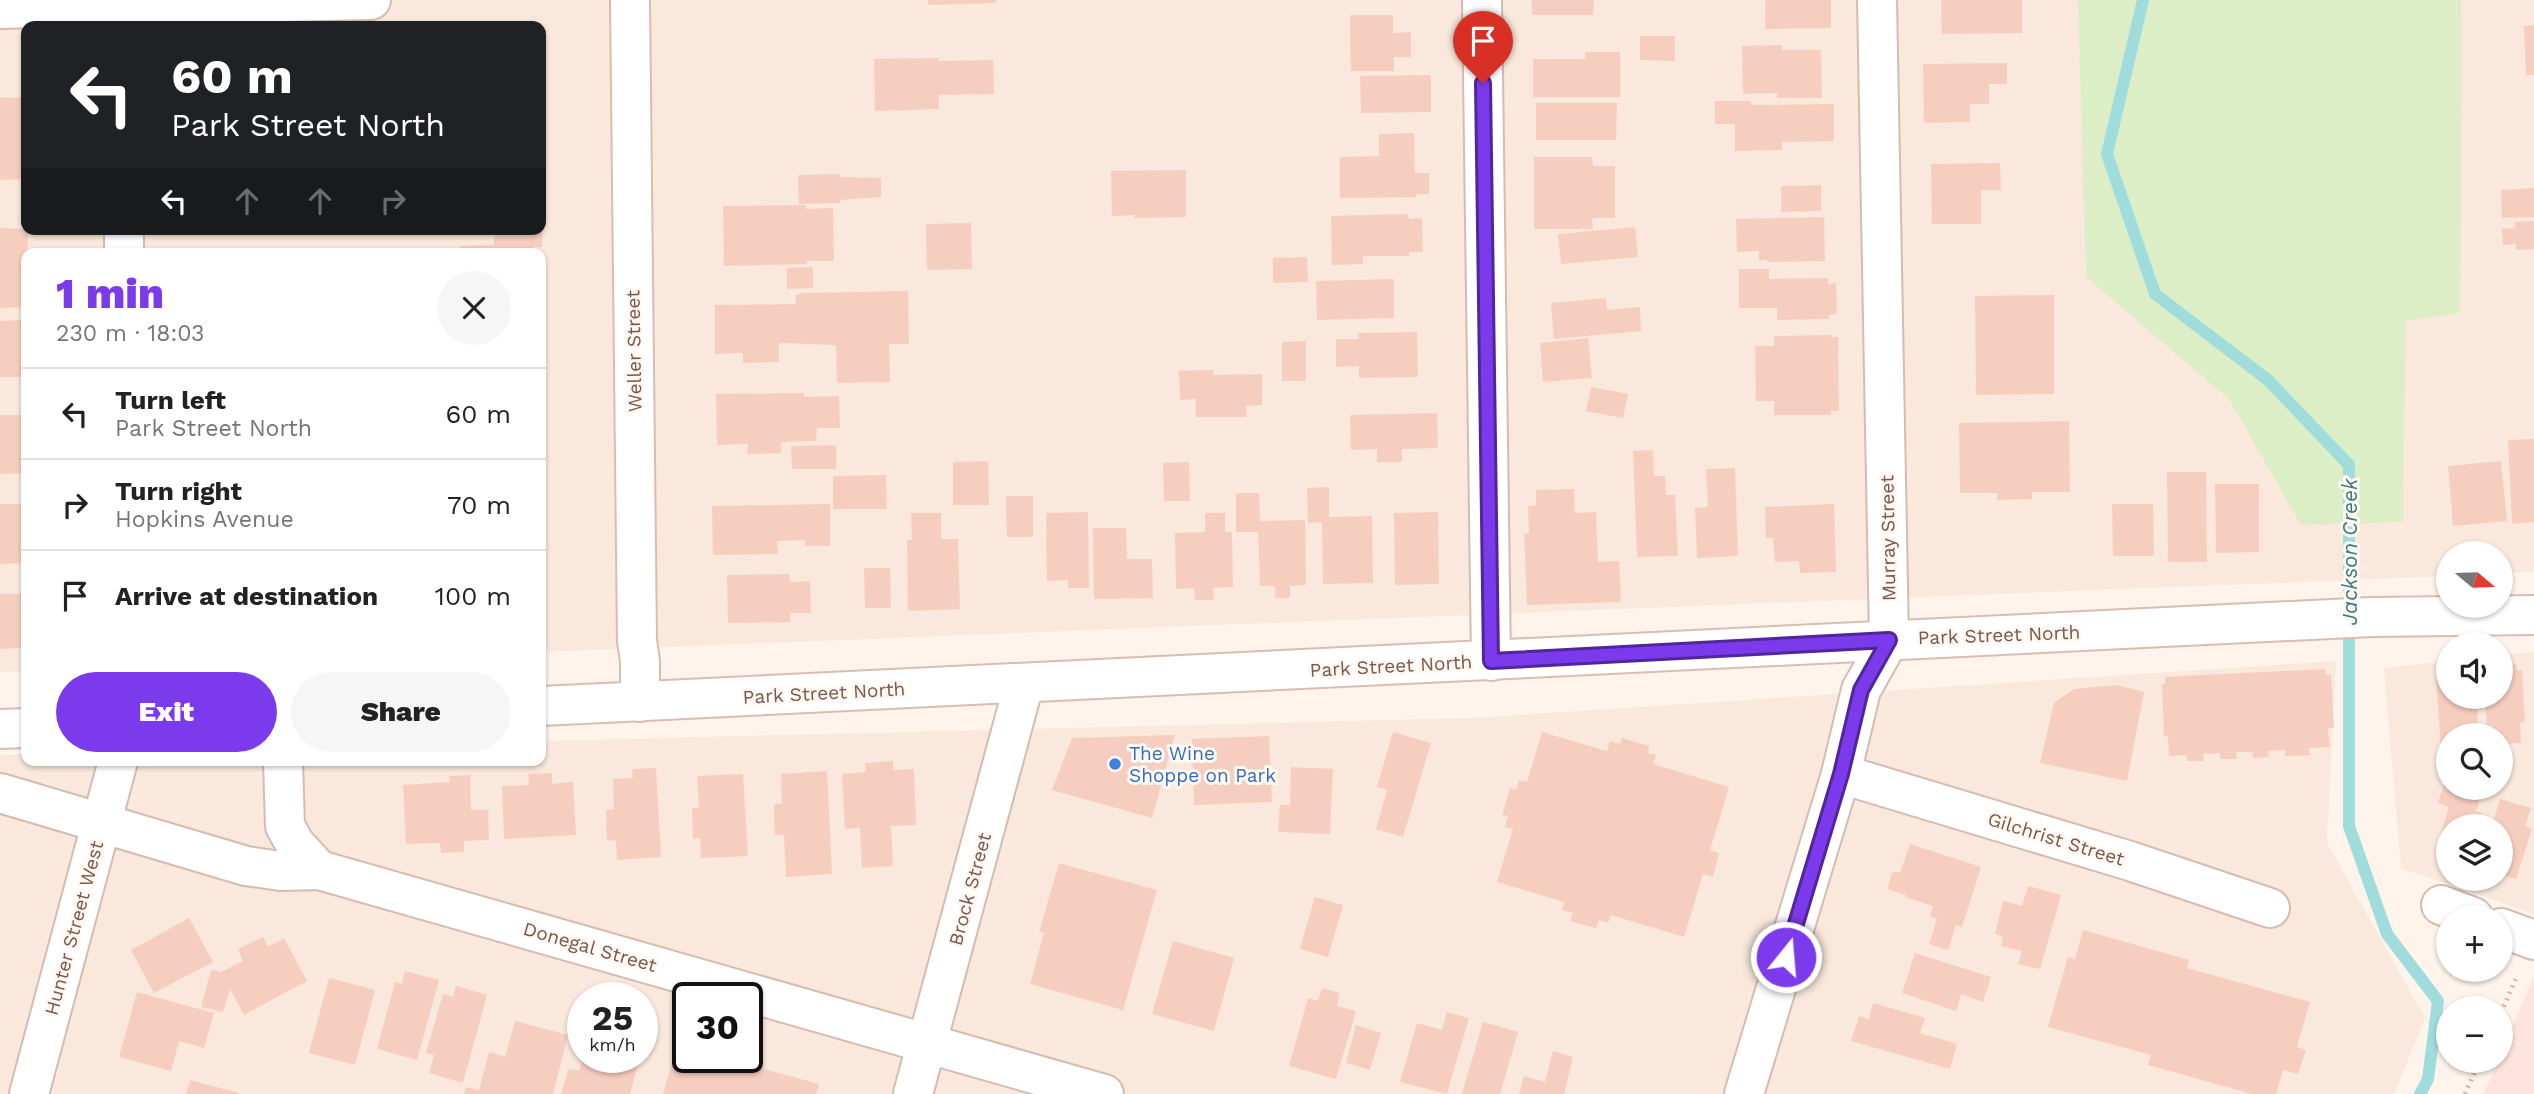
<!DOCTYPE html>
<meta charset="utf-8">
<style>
:root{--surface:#fff;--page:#f6f6f6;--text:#222;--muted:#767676;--line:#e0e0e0;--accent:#7c3aed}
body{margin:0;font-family:"Work Sans",sans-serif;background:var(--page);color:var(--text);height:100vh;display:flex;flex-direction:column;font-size:26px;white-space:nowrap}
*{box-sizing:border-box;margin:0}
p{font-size:23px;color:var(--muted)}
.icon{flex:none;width:38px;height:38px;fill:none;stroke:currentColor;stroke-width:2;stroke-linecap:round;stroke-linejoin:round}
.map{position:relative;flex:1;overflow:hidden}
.sheet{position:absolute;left:21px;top:248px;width:525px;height:518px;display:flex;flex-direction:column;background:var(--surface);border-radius:14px;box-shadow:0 2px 5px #0004}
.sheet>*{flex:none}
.banner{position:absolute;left:21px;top:21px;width:525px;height:214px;border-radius:14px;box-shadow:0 2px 5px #0004;background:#202124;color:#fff;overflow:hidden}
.needle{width:46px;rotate:109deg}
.fabs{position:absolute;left:2436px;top:541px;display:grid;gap:14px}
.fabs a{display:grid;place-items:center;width:77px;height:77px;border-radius:50%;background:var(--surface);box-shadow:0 2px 5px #0004;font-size:35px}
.speed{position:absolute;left:567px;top:982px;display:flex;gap:14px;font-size:35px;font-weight:700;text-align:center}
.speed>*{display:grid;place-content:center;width:91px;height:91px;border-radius:50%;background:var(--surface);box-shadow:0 2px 5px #0004;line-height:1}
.speed small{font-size:18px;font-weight:400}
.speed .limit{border:4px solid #111;border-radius:10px;background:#fff;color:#111}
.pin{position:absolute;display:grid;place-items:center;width:60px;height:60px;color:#fff;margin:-72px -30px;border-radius:50% 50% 50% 0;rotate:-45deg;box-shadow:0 0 7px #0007}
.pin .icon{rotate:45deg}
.me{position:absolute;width:77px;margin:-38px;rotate:17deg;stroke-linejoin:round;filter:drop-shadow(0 0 5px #0008)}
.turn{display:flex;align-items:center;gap:24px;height:147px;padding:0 35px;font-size:32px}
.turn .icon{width:91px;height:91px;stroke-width:2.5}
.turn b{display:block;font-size:49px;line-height:60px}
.lanes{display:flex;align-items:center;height:66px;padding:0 35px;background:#0003;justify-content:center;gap:35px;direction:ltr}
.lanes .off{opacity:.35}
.round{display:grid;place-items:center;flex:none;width:74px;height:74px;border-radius:37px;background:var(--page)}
.headline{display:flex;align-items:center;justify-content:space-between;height:119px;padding:0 35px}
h1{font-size:42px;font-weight:800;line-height:52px;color:var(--accent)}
.button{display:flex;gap:14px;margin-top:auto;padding:14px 35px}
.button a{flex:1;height:80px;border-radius:42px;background:var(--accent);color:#fff;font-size:28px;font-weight:800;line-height:80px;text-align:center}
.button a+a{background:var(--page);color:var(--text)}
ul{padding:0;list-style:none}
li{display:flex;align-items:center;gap:21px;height:91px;padding:0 35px;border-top:2px solid var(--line)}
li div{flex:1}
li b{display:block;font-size:26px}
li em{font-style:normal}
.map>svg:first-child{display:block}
.residential{fill:#f9e8db;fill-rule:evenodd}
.commercial{fill:#ffe3de}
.green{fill:#dceec6}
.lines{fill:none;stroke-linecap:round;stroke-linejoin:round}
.stream{stroke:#a1dcdd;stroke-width:12}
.building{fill:#f6cec0}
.street-casing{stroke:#d5bcb1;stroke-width:42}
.secondary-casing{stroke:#dabdb0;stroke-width:42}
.path{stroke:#dcb1a1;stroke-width:4.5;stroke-dasharray:2 5;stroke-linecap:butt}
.street{stroke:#fff;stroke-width:38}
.secondary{stroke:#fff;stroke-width:38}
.route-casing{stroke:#51269a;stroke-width:18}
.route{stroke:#7c3aed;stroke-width:12}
.shop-dot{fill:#3f7fe0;stroke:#fff9f3;stroke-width:2.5}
.labels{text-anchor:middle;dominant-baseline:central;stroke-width:6;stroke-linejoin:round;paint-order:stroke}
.street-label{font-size:19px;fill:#7d554a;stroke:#fff9f3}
.shop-label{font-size:19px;fill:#366cbe;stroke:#fff9f3;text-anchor:start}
.water-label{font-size:21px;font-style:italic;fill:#38797b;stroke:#fff9f3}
</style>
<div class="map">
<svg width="2534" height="1094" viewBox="0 0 2534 1094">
<rect width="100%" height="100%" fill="#fef4eb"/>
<g class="residential">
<path d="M0,0H2534V572L2501,573V553H2448V576L541,652V254H26V671L0,672ZM26,26H541V229H26Z"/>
<path d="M2534,652V914L2401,868L2384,668L2448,661V696H2501V655ZM2448,735H2501V788H2448ZM2448,826H2501V878H2448Z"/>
<path d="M2336,661L2327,843L2425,1018L2394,1094H0V755L26,754V761H541V741L1471,718ZM583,998H642V1057H583ZM688,998H747V1057H688Z"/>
</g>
<path class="commercial" d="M2534,976V1094H2483L2498,1061L2501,1060V1054Z"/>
<path class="green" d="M2078,0H2461L2460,313L2405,321L2403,522L2301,525L2229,399L2086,277Z"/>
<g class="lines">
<path class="stream" d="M2143,0L2107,154L2155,294L2268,380L2349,465V826L2387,934L2438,1001L2428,1079L2420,1094"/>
</g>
<g class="building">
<path d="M928,0H996V3L928,5Z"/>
<path d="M1532,0H1594L1593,15H1532Z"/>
<path d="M1765,0H1831V28L1765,29Z"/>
<path d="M1941,0H2022V33L1942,34Z"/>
<path d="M1350,15H1393V33L1411,32V57H1394V71H1351Z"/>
<path d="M2534,25V75H2526L2524,26Z"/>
<path d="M1640,36H1675V61L1640,60Z"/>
<path d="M1782,45V50H1821L1822,98H1777V93L1743,94L1742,46Z"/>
<path d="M1585,52H1620V97H1533V59H1585Z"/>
<path d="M939,58L938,61L993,60L994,94L939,95V109L875,111L874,59Z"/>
<path d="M2007,63V84H1989V104H1970V122L1924,123L1923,64Z"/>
<path d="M1431,75V112L1361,113L1360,76Z"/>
<path d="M21,97L22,179L0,180V98Z"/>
<path d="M1715,101H1751V105L1834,104V141L1782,142V150L1735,151V124H1715Z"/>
<path d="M1536,103H1617L1616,140H1536Z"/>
<path d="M1414,133L1415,173H1429V194H1415L1416,197L1340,198V157L1379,156V134Z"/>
<path d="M1534,157H1592L1593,166H1615V218H1592L1593,229H1534Z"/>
<path d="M2000,163L2001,190H1981V224H1932L1931,164Z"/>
<path d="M1186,170V217L1134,218L1135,215L1112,216L1111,171Z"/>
<path d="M839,174L840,177L881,178V197L840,200V203L799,204L798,175Z"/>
<path d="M1821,185V211L1781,212V186Z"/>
<path d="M2534,188V217L2502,218L2501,190Z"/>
<path d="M806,205V209L833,208L834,261H807V264L724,266L723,206Z"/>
<path d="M1408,214L1409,219L1422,218L1423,252H1409V256H1363V264L1332,265L1331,216Z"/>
<path d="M1824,217L1825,261L1767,262V260H1759V251L1737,252L1736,219Z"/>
<path d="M2534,221V249L2516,250V244L2503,245L2502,229L2515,228V222Z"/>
<path d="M971,223L972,269L927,270L926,224Z"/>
<path d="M1635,227L1638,257L1561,264L1558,234Z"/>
<path d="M0,228L28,229L26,307L0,308Z"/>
<path d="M494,229H542V247H534V254H460V246L494,245Z"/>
<path d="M1307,257L1308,282L1273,283V258Z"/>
<path d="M813,267V288L787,289V268Z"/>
<path d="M1739,269H1769V279L1828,278V284L1836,283L1837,314L1829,315V319L1777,320V308H1739Z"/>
<path d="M1394,279V318L1317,320L1316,281Z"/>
<path d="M908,291L909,344H889L890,382L837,383L836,345L779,343V362L743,363V353L715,354V305L796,304V295L802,293Z"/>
<path d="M2054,295V394L1976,395L1975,296Z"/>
<path d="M1606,298L1607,310L1640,307L1641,331L1554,339L1551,303Z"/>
<path d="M25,320L26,377H0V321Z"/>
<path d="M1417,332L1418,377L1359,378V366L1336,367V339H1359L1358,333Z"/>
<path d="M1831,335V337H1838L1839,411H1831V415H1774V401H1756L1755,346H1774V336Z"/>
<path d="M1588,338L1592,378L1543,382L1540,343Z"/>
<path d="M1306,341V381H1282V342Z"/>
<path d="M1213,370V375L1262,374V405L1246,406V417H1196V399L1180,400L1179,371Z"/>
<path d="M1591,387L1628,394L1623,418L1586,411Z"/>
<path d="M804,393V397L839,396L840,428H817L816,441L781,442V453L747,454L748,444L717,445L716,394Z"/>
<path d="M1437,413L1438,448L1402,449V462H1377V449L1351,450L1350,415Z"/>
<path d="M0,415H26V473L0,474Z"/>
<path d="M2069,421L2070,492H2032V499L1997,500V493H1960L1959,423Z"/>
<path d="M2534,439V522L2512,524L2508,440Z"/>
<path d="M836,445V469H792L791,446Z"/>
<path d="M1653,450L1654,476H1665L1666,495H1675L1678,556L1637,557L1633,451Z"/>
<path d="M988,461L989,505H953V462Z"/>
<path d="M2501,461L2507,521L2453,526L2448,466Z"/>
<path d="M1189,462L1190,501H1164L1163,463Z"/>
<path d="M1735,468L1738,556L1697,558L1695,508L1708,507L1706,469Z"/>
<path d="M2167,472H2206L2207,562H2168Z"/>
<path d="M886,475L887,509H833V476Z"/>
<path d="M2215,484H2259V552L2216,553Z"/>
<path d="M1329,487V517L1372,516L1373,583L1323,584L1322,522L1308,523L1307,488Z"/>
<path d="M1574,489L1575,513L1596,512L1598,562L1619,561L1621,602L1527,605L1524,533H1529L1528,506L1536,505V490Z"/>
<path d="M1236,493H1259L1260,521L1305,520L1306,585L1290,586V598H1275V586H1260L1258,532H1236Z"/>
<path d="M1006,496H1033V537H1007Z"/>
<path d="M0,504H23L24,563L0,564Z"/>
<path d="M830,504V546H805V540L777,541L778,554L713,555L712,506Z"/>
<path d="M1834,504L1836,572L1800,573L1799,561L1775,562L1773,538H1766L1765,507Z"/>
<path d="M2112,504H2153L2154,556H2113Z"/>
<path d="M1088,512L1089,588H1068V580L1047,581L1046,513Z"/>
<path d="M1438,512L1439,584L1395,585L1394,513Z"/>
<path d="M911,513H941V539H958L960,609L908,611L907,540H912Z"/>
<path d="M1205,513H1225V532H1232L1233,587L1213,588L1214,600H1195L1194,588L1176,589L1175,533L1205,532Z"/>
<path d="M1093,528H1126L1127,559H1152L1153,598L1094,599Z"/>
<path d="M864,568H890L891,608H865Z"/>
<path d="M789,574L790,582L810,581L811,613H790V622L728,623L727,575Z"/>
<path d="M0,594H24V648L0,649Z"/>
<path d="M2516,664L2517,671L2522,670L2525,722L2520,723L2521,743L2501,744V735H2493L2492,725H2487L2485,696H2501V665Z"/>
<path d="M2448,668V696H2476L2479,735H2448V749H2441L2436,677H2439L2438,669Z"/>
<path d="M2325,669V675H2331L2334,728H2328L2330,747L2309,748L2310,755L2285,756V750L2268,751L2269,757L2253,758V752H2236L2237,759H2220V753L2203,754L2204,761H2187V755L2169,756L2168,736L2164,737L2162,684H2165V677Z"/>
<path d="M2116,685L2144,692L2127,781L2040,763L2054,703L2074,689Z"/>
<path d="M1393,732L1431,743L1403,837L1376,829L1387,790L1377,787Z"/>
<path d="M1542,732L1607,751L1610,741L1620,744L1622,738L1649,746L1648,753L1656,755L1653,764L1729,787L1710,850L1719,853L1713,877L1703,874L1684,937L1611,915L1608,923L1599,920L1596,928L1570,921L1573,913L1562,910L1564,902L1497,882L1513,829L1505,827L1508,816L1502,815L1510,788L1516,790L1519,780L1527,782Z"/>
<path d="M1175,735L1152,818L1052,790L1072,738Z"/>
<path d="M1269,736L1272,802L1194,805L1192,739Z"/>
<path d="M893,761V770L914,769L916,825L891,826L893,866L862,868L860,828L845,829L842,774L866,772L865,763Z"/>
<path d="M1291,767L1333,769L1330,834L1278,832L1280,805H1290Z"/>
<path d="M656,768L661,857L617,860L616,840L607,841L606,810L614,809L613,779L633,778L632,769Z"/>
<path d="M827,771L832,874L786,877L784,835H775L774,804H782L781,774Z"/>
<path d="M552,773V784L573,782L576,835L504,839L502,786L529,785L528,774Z"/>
<path d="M743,774L748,856L701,858L700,838L693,839L692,808H699L697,776Z"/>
<path d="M470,775L471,810H488L489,840L464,841V852L441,853L440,843L406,844L403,785L450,782L449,776Z"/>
<path d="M2445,781L2448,782V788H2466L2482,792L2476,811L2482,813L2478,826H2448V846L2438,843L2449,807L2438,803Z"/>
<path d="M2500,799L2531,808L2525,826L2532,829L2516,879L2501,874V826L2493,822Z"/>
<path d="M1910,844L1981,867L1962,927L1956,925L1948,950L1929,944L1937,919L1930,917L1933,906L1905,897L1906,895L1887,889L1893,871L1900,873Z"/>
<path d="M1059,863L1157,890L1123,1010L1030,984L1044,933L1039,932Z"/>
<path d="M2028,886L2061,895L2040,969L2018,964L2022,951L2001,946L2003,937L1995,934L2003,901L2022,906Z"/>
<path d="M1315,897L1343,905L1328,957L1300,949Z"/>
<path d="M189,918L213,962L154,993L131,950Z"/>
<path d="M2083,930L2189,960L2187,968L2310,1002L2297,1047L2306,1050L2298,1074L2283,1070L2276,1094H2252L2148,1065L2151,1055L2048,1027L2068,957L2075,959Z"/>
<path d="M263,937L268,947L284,938L307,981L244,1015L230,989L223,1012L201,1007L211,970L221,972L243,961L238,949Z"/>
<path d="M1173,941L1234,958L1214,1031L1152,1014Z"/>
<path d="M1915,953L1991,977L1983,1002L1961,994L1956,1011L1902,993Z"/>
<path d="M405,971L439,980L417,1060L377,1049L395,982L402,984Z"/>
<path d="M329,978L375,990L355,1065L309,1053Z"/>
<path d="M456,986L487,995L463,1083L429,1073L434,1055L426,1053L443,994L453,997Z"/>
<path d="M1322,988L1340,993L1337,1006L1356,1011L1336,1079L1289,1066L1308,998L1318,1001Z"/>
<path d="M137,992L214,1013L204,1048L179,1041L171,1071L119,1057Z"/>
<path d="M1873,1003L1925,1018L1920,1033L1957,1044L1950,1069L1851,1041L1859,1016L1869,1019Z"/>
<path d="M1447,1012L1469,1018L1447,1094L1400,1082L1417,1023L1442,1030Z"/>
<path d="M515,1021L568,1035L553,1094H464L466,1087L479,1090L489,1052L505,1057Z"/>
<path d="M1483,1022L1518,1032L1500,1094H1462Z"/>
<path d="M1356,1025L1381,1033L1370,1070L1346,1063Z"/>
<path d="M677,1046L688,1049V1057H719L819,1084L816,1094H663Z"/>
<path d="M1553,1051L1573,1057L1564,1094H1519L1524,1076L1545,1082Z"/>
<path d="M583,1057H640L630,1094H561L569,1068L579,1071Z"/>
<path d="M190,1080L239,1093V1094H186Z"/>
</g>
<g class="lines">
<defs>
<g id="street">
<path d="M1482,0L1491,661"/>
<path d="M0,9L371,0"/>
<path d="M124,229V254"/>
<path d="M283,761L285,826L295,844L319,870"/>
<path d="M1841,774L2130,861L2270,908"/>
<path d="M0,793L246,866L281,871L319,870L1104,1094"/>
<path d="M2441,905L2473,917"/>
<path d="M2501,928L2534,940"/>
<path d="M29,1094L118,761"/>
<path d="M913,1094L1024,684"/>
<path d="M1744,1094L1841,774L1861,690L1889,640L1877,0"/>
</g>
<g id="secondary">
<path d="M630,0L637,641L640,661V702"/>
<path d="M541,706L2372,617L2534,615"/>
<path d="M0,729L26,728"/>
</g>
</defs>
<use href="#street" class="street-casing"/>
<use href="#secondary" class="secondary-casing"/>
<g class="path">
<path d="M2501,1013L2517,976"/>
<path d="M2465,1094L2480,1060"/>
</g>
<use href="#street" class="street"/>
<use href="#secondary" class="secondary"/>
</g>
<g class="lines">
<defs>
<path id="route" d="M1483,83L1491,661L1889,640L1861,690L1841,774L1786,957"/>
</defs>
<use href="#route" class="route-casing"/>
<use href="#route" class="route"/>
</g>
<circle class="shop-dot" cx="1115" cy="764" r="7"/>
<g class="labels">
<g class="street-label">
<text transform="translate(634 351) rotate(-91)">Weller Street</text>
<text transform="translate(1888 538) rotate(-91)">Murray Street</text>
<text transform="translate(1999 635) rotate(-2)">Park Street North</text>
<text transform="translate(1391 666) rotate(-3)">Park Street North</text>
<text transform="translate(824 693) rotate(-3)">Park Street North</text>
<text transform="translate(2056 839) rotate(17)">Gilchrist Street</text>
<text transform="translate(970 889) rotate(-75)">Brock Street</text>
<text transform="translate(74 928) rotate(-75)">Hunter Street West</text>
<text transform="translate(590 947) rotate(16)">Donegal Street</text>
</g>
<g class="shop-label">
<text x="1129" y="753">The Wine<tspan x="1129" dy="22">Shoppe on Park</tspan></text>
</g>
<g class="water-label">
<text transform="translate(2349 552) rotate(-90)">Jackson Creek</text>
</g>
</g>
</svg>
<div class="fabs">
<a><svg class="needle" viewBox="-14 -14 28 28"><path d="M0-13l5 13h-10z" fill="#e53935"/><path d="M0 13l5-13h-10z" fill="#767676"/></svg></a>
<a><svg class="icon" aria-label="sound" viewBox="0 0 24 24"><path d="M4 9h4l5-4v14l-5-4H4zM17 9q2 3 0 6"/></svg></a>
<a><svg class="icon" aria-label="search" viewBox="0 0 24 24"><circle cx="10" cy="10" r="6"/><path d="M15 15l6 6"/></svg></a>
<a><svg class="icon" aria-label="layers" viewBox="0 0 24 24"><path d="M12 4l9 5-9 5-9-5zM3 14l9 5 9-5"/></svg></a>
<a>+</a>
<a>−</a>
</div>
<div class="speed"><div>25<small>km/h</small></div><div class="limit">30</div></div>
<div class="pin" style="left:1483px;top:83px;background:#d93025"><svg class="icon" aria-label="arrive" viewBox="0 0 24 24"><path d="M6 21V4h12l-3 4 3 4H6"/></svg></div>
<svg class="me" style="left:1786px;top:957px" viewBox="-20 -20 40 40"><circle r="17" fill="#7c3aed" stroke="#fff" stroke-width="3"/><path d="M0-11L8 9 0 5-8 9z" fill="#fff"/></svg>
<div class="banner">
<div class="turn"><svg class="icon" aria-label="left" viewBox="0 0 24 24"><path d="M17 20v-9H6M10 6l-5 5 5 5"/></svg><div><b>60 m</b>Park Street North</div></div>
<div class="lanes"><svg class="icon" aria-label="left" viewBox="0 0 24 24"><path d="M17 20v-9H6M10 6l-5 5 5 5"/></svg><svg class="icon off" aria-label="ahead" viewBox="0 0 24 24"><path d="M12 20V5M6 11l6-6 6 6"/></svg><svg class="icon off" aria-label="ahead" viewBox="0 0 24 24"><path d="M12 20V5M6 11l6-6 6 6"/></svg><svg class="icon off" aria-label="right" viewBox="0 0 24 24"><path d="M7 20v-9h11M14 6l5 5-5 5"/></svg></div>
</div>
<section class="sheet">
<div class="headline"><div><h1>1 min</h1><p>230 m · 18:03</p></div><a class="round"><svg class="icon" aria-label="close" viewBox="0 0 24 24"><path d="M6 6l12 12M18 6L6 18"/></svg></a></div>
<ul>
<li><svg class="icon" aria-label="left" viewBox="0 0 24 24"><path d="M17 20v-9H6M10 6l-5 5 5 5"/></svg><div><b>Turn left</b><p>Park Street North</p></div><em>60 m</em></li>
<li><svg class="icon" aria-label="right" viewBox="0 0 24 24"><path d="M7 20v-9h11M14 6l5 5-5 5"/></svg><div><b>Turn right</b><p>Hopkins Avenue</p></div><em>70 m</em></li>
<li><svg class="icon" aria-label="arrive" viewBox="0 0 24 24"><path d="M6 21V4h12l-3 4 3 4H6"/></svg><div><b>Arrive at destination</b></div><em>100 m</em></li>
</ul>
<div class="button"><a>Exit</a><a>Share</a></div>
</section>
</div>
